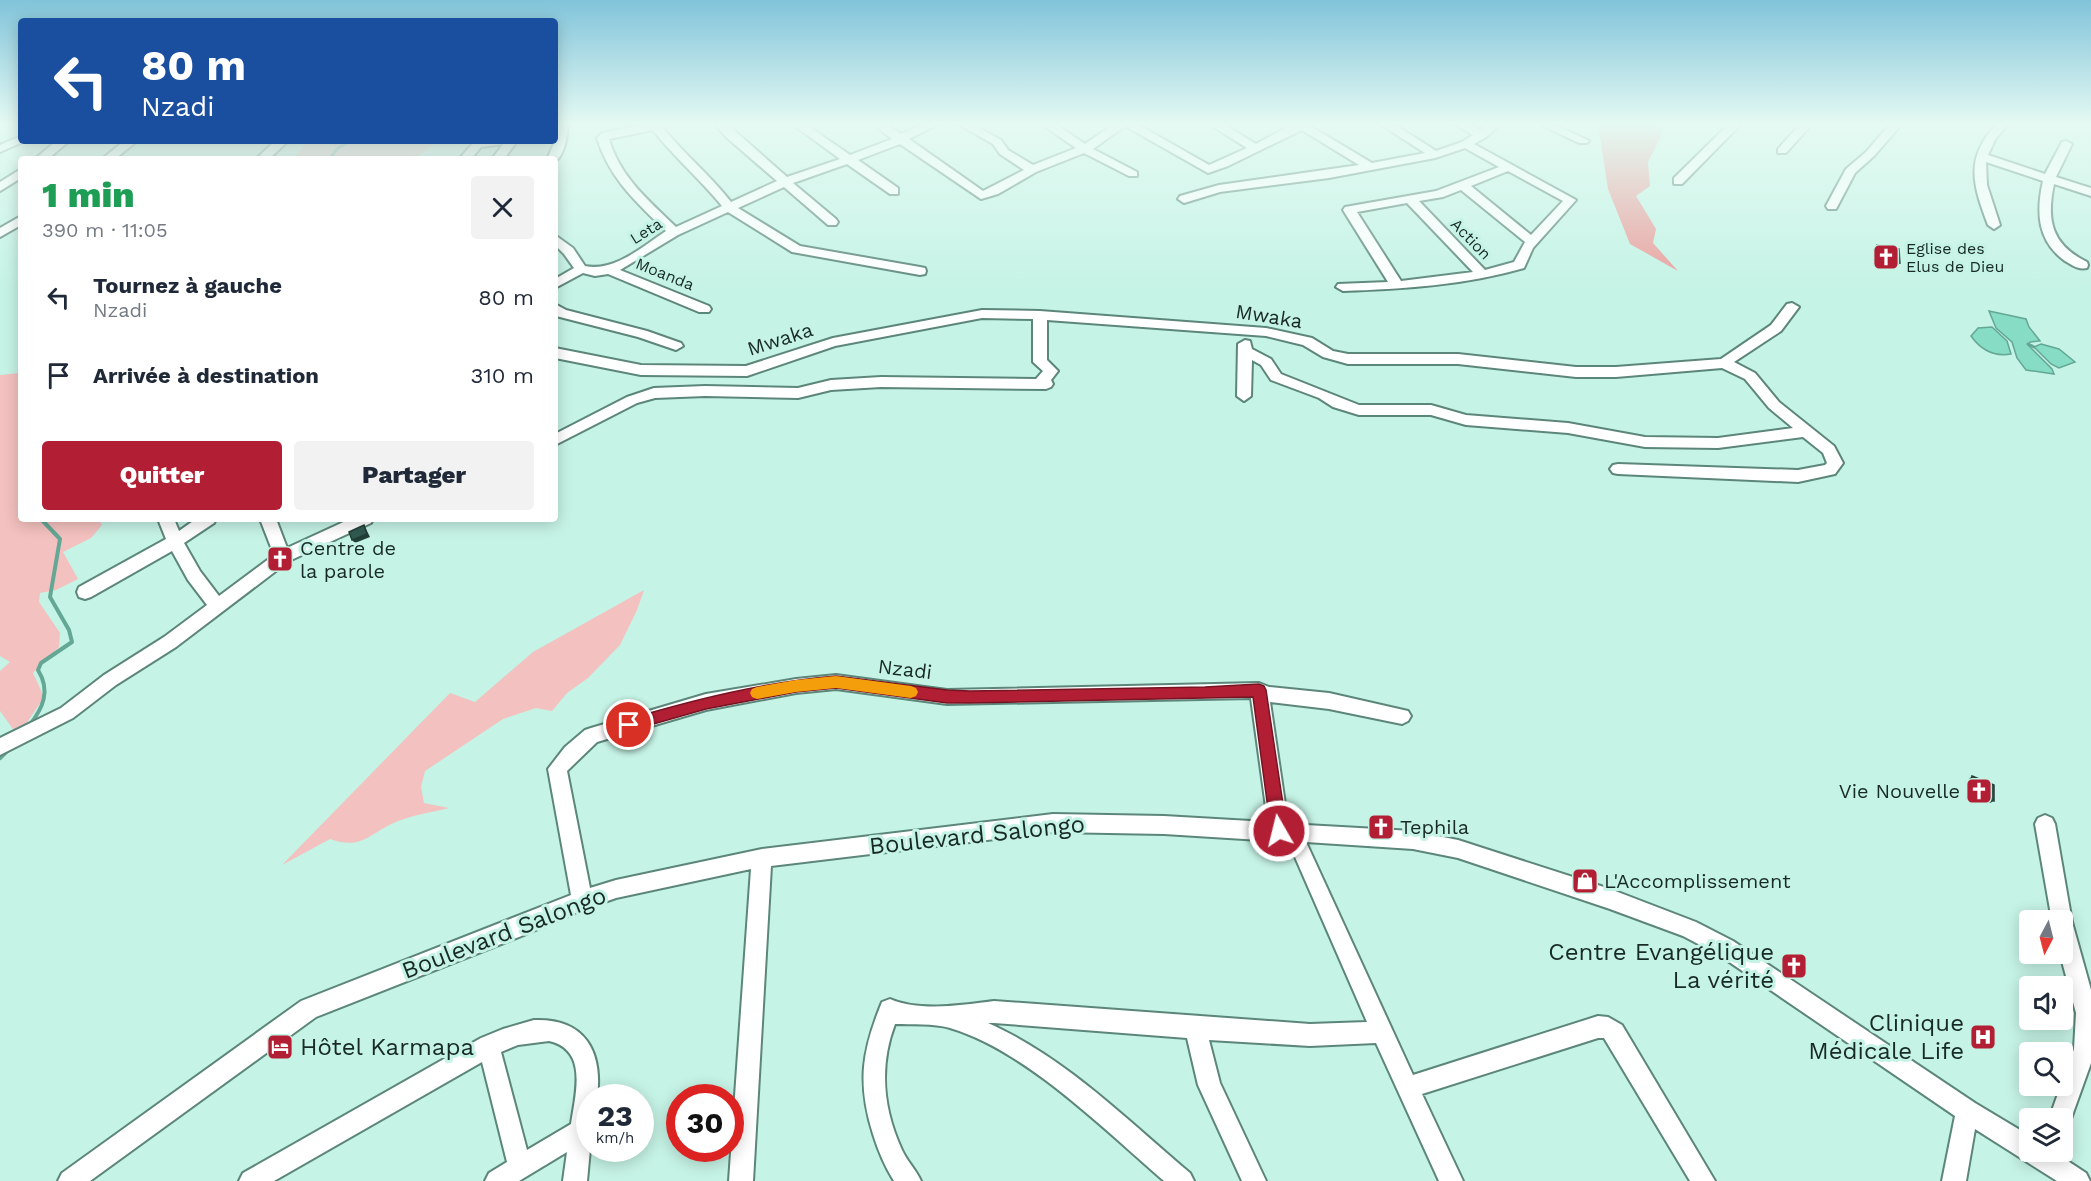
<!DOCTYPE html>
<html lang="fr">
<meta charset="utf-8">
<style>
:root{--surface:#fff;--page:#f2f2f3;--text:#1f2937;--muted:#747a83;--accent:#b21f34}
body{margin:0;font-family:"Work Sans",sans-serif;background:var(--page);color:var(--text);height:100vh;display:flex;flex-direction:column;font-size:22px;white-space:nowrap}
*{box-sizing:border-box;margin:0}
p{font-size:20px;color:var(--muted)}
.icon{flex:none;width:33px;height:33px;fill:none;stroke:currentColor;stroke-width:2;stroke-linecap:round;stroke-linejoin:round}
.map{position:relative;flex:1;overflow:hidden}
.side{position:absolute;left:18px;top:156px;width:540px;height:366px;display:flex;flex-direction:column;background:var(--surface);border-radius:6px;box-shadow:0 3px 15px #0003}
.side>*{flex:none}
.guide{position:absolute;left:18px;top:18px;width:540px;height:126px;border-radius:6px;box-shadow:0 3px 15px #0003;background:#1a4fa0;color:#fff;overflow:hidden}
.needle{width:39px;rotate:187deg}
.fabs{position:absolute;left:2019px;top:910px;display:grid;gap:12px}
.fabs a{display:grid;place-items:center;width:54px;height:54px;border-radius:6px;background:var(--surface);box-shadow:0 3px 15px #0003;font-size:30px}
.speed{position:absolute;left:576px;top:1084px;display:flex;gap:12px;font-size:30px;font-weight:700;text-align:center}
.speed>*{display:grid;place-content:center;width:78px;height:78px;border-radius:50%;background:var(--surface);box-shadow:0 3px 15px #0003;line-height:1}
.speed small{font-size:15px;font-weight:400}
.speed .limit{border:9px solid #d22;background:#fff;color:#111}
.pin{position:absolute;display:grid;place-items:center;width:51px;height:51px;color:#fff;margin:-26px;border:3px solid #fff;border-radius:50%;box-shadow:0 2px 6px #0007}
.me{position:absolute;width:66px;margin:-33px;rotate:352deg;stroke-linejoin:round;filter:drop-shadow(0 0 4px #0008)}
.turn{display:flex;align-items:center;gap:21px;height:126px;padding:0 24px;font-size:27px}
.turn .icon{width:78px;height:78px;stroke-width:2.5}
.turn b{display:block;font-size:42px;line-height:51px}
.round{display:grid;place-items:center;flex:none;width:63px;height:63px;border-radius:6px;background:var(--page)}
.summary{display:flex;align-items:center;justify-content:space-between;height:102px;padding:0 24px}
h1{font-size:36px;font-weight:800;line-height:45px;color:#1e9e55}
.action{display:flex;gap:12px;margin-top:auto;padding:12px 24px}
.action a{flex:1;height:69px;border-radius:6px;background:var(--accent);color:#fff;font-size:24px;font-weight:800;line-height:69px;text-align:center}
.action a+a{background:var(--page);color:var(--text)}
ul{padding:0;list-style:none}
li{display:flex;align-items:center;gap:18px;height:78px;padding:0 24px}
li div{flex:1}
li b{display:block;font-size:22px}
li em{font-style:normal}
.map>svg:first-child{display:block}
.green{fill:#f3c1bf}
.forest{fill:#ea9f9d}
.water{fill:#86dcc5;stroke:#65a795;stroke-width:1.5}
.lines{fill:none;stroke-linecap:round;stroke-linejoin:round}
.stream-far2{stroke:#65a795;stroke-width:3}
.stream-far1{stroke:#65a795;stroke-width:4}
.stream{stroke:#65a795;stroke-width:4.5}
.minor-casing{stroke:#5c867a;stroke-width:4}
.minor{fill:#fff;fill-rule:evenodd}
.wall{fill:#2a4d44}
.shaded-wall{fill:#223f37}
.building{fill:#315a4f;stroke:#223f37;stroke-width:1.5}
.route{fill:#b21f34;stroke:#741422;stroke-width:1.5}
.slow{fill:#f59e0b}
.labels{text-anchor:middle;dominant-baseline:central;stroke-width:6;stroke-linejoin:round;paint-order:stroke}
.far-street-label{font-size:16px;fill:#182a25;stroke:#c5f3e5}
.far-poi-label{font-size:16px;fill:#182a25;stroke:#c5f3e5;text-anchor:start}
.street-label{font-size:20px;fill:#182a25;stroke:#c5f3e5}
.poi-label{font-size:20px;fill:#182a25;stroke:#c5f3e5;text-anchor:start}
.near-street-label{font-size:24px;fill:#182a25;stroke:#c5f3e5}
.near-poi-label{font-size:24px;fill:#182a25;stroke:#c5f3e5;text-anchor:end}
</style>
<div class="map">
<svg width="2091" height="1181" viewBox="0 0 2091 1181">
<rect width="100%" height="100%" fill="#c5f3e5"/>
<g class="green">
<path d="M302,141H439L414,159H293L306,143Z"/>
<path d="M21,373V519H99L102,525L91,538L63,552L78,579L56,590L40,593L39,602L60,633L59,647L33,673L44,697L18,736L0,711V671L10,662L0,656V375Z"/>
<path d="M644,590L637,610L620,645L588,678L567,693L552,711L536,708L503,719L425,771L421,787L424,803L449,808C432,812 414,815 398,821C370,832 363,851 330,839L282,865L450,693L475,702L533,652Z"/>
</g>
<path class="forest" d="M1598,124H1664L1660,138L1648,162L1650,186L1636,196L1656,229L1653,243L1678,271L1630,244L1608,189Z"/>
<g class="water">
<path d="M1989,311L2026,319L2029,327L2040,341L2030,342L2028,345L2052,369L2054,374L2026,370L2017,358L2012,342L1996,328Z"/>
<path d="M1992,327L2007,341L2011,354C1994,357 1981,350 1971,336L1978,328Z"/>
<path d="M2041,344L2059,349L2075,362L2059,368L2051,364L2034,347Z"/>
</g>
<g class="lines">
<g class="stream-far2">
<path d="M329,159L338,148L350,141"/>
<path d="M2028,344L2034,347"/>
</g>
<path class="stream-far1" d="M29,726C43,708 51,691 38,670L41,663L72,642L69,630L50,597L60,539L41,519"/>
<path class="stream" d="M0,758L8,750"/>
<defs>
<g id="minor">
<path d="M556,124H568C567,137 565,154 555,162V159H547L555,141Z"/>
<path d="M646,124H670L663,128C684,154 710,175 731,202L777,181L726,137L715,124H727L787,177L840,159L792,124H805L850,155L892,139L873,124H886L901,134L924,124H939L909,139L983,191L1024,170L1000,154L993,144L958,124H972L1001,140L1008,150L1033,165L1076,148L1041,124H1055L1085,144L1114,124H1137L1209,165L1247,148L1209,124H1223L1256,144L1293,124H1312L1310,126L1372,163L1425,153L1380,124H1394L1436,151L1462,142L1473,135L1455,124H1470L1480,130L1488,124H1502L1486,137L1474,144L1576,200L1533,248L1524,268C1465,285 1404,289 1343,291L1336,287L1338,284L1388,282L1343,210L1345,207L1436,191L1499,167L1465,148L1435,158L1329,178L1220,192L1184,203L1178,199L1180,196L1219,185L1359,165L1302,130L1228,166L1208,173L1125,126L1093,149L1137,172V176H1129L1084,153L1036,172L998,194L981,199L900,144L858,160L898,188V194H890L847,164L793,183L836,219L838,222L836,225H828L784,187L738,208L800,246L920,267L925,268L926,271L925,274L920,275L792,252L728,212L678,235L620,270L709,306L711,309L709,312H699L608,274L595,276L583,273L555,288V279L574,268L564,254L555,245V235L573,248L585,266C615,272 643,246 666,231C637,203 609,178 597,138L602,133ZM653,130C674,157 700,179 722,206L676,227C648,200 620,177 609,139ZM1508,171L1563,201L1531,235L1471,186ZM1461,190L1525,242L1514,262L1485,270L1419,201L1443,197ZM1407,203L1473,272L1401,281L1357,212Z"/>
<path d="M1539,124H1554L1589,141L1587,143H1579Z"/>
<path d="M1729,124H1741L1682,184H1674V178Z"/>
<path d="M1800,124H1812L1786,153H1778V149Z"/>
<path d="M1890,124H1902L1874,156L1855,173L1836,209H1828L1826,206L1846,169L1866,152Z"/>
<path d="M1997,124L2008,125L1996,138L1988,155L2045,174L2062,142L2066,141L2072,144L2056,177L2091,188V196L2054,184C2046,221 2052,245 2087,262L2088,265L2087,268C2078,270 2072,265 2065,261C2037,241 2036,212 2043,181L1986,162L1987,185L2000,225L1994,229L1988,225C1973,185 1964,158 1997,124Z"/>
<path d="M21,136V141H25L0,152V145Z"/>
<path d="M56,141H69L48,159H35Z"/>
<path d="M124,141H137L115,159H102Z"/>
<path d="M275,141H288L269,159H256Z"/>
<path d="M475,141H517L504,159H492L503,144L481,147L471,159H459Z"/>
<path d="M21,169V178L0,191V182Z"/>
<path d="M21,216V225L0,237V228Z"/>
<path d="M1792,303L1799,307L1781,331L1734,362L1755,373L1779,402L1834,446L1843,463L1835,474L1798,482L1618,474L1613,473L1610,469L1613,465L1618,464L1798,470L1825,465L1827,463L1823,453L1803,437L1718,448L1645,447L1568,433L1466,425L1431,415H1359L1333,407L1319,398L1271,380L1261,365L1252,360L1251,396L1244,401L1237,396L1238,344L1245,340L1250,341L1252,349L1271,359L1281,374L1359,405H1431L1466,415L1568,423L1645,437L1718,438L1793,428L1769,408L1745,379L1722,368L1616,377H1576L1458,364H1348L1323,357L1303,345L1266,336L1047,320V360L1058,371L1051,380L1053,384L1051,387L1046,389L881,387L831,390L798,398L705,396L655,398L637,403L555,445V434L627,397L654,388L705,386L798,388L831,380L881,377L1036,379L1043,371L1033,362V319L982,318L835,346L747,376L641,375L555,358V348L641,365L746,366L833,338L982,310L1040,311L1266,328L1312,338L1333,351L1348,354H1458L1576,367H1616L1721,359L1771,325L1787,304Z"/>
<path d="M555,304L566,310L647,331L681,343L683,346L676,350L638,337L556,316Z"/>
<path d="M158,519H174L179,531L196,519H216L214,523L184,543L200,571L219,596L274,555L260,519H276L287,548L350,519H373L371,523L289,561L176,647L116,685L73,718L0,755V738L61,708L104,675L164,637L207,605L188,580L172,551L91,597L85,599L79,597L77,592L79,587L166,539Z"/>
<path d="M836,675L947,690L1259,683L1269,687L1329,693L1408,711L1411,716L1408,721L1402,724L1329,709L1270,702L1288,824L1413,831L1458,840L1610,889L1696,922L1733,941L1975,1103L2030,1136V1152H2054L2086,1173L2090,1181H2057L1975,1129L1966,1181H1942L1955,1116L1719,955L1683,936L1610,909L1458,858L1413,849L1306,842L1413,1075L1598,1016L1608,1017L1622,1025L1715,1181H1690L1604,1038H1598L1422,1094L1463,1181H1439L1376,1043L1310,1046L1209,1040L1220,1083L1266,1181H1242L1198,1085L1187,1038L994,1023H988C1065,1057 1127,1120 1190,1173L1194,1181H1164C1105,1130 1025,1050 950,1028C933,1023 912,1025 895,1024C879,1066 883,1109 902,1150C907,1161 916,1170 921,1181H894C885,1167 878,1150 873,1134C857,1083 862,1051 882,1002L890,999C919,1012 963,1005 994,1001L1310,1024L1367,1022L1295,857L1276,841L1164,834L1053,832L771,866L753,1181H729L751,869L616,898L585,909L524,935L316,1017L90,1181H58L62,1173L301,1001L571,895L548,769L565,747L585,730L591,728L706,694L796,679ZM836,689L947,704L1251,698L1268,822L1164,816L1053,814L762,849L616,880L590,888L567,771L597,742L706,710L796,693Z"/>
<path d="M2045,815L2052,818L2055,824L2072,922L2091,990V1063L2068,1127L2062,1129V1119H2049L2074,1049L2076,1013L2060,954H2062V921H2052L2035,824L2038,818Z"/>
<path d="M534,1020C585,1018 603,1051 597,1098H590V1149L587,1181H563L567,1152L519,1181H485L489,1173L507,1162L482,1062L274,1181H239L243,1173L481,1038L503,1029ZM549,1041C589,1050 575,1095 571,1124L527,1150L501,1052L518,1045Z"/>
</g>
</defs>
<use href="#minor" class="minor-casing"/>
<use href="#minor" class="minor"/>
</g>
<g class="wall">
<path d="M1877,245L1900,263L1897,266L1876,262L1875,248Z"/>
<path d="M1972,776L1994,801L1990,803L1968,795L1969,779Z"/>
</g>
<path class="shaded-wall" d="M364,525L370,537L355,543L352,540Z"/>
<g class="building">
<path d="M1877,245L1899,249L1900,263L1878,259Z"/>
<path d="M364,525L367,534L352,540L349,532Z"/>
<path d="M1972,776L1994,785V801L1972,792Z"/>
</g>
<linearGradient id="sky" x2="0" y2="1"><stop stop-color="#81c4da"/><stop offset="0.43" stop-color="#e5faf3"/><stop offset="1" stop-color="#e5faf3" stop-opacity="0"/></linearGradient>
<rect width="2091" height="289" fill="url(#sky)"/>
<path class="route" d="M836,676L947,690L970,691L1205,687L1259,684L1264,686L1266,690L1287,831L1284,836L1279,838L1273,836L1271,831L1253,697L970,703H947L836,688L796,692L706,709L629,731L624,729L622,725L624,720L629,719C697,699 765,682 836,676Z"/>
<path class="slow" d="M836,676L911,686L916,688L918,692L916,696L911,698L836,688L796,692L757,699L752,697L750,693L752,689L757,687L796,680Z"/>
<defs>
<symbol id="church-square" viewBox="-11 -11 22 22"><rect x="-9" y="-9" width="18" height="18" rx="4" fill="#b21f34" stroke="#c5f3e5"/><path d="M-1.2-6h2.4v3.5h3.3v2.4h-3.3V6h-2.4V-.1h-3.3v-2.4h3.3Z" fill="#fff"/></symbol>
<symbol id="shop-square" viewBox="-11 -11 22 22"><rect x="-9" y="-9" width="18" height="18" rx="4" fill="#b21f34" stroke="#c5f3e5"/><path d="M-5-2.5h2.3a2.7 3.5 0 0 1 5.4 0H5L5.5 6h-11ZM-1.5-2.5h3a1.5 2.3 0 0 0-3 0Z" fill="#fff"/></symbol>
<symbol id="hospital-square" viewBox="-11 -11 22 22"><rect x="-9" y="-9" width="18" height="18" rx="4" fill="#b21f34" stroke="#c5f3e5"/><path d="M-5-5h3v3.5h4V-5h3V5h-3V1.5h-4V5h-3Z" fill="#fff"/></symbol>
<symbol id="hotel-square" viewBox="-11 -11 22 22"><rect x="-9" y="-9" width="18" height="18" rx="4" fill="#b21f34" stroke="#c5f3e5"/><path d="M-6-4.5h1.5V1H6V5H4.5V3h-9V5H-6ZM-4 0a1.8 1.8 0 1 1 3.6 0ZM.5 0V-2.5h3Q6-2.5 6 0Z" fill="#fff"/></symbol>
</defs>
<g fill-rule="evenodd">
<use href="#church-square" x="1871" y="242" width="30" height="30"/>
<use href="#church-square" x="265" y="544" width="30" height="30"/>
<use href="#church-square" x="1964" y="776" width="30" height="30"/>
<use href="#church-square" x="1366" y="812" width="30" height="30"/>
<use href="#shop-square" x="1570" y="866" width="30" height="30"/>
<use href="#church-square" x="1779" y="951" width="30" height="30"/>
<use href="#hospital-square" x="1968" y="1022" width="30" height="30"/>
<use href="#hotel-square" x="265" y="1032" width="30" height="30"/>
</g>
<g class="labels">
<g class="far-street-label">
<text transform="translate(646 231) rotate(-32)">Leta</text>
<text transform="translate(1471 239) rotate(46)">Action</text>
<text transform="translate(665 274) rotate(22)">Moanda</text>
</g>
<g class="far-poi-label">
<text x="1906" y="248">Eglise des<tspan x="1906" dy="18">Elus de Dieu</tspan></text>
</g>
<g class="street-label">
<text transform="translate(1269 316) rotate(9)">Mwaka</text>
<text transform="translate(780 339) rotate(-18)">Mwaka</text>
<text transform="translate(905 669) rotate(7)">Nzadi</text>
</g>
<g class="poi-label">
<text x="300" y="548">Centre de<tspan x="300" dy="23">la parole</tspan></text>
<text x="1960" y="791" text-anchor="end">Vie Nouvelle</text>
<text x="1400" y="827">Tephila</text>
<text x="1604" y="881">L'Accomplissement</text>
</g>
<g class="near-street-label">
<text transform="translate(977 835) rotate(-6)">Boulevard Salongo</text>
<text transform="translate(504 933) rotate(-21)">Boulevard Salongo</text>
</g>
<g class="near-poi-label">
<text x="1774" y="952">Centre Evangélique<tspan x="1774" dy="28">La vérité</tspan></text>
<text x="1964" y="1023">Clinique<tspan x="1964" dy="28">Médicale Life</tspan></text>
<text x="300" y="1047" text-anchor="start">Hôtel Karmapa</text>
</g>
</g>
</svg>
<div class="fabs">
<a><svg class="needle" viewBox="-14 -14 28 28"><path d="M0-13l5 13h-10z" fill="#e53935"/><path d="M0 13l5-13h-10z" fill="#747a83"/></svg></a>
<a><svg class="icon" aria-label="sound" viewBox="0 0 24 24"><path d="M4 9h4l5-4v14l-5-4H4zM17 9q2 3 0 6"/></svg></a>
<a><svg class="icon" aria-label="search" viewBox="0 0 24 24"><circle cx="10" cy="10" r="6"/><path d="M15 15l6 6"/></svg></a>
<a><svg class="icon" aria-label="layers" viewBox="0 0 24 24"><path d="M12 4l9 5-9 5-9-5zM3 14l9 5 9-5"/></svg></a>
</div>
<div class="speed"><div>23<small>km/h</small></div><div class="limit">30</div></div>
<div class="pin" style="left:629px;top:725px;background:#d93025"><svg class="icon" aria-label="arrive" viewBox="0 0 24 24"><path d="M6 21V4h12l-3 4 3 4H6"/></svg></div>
<svg class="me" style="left:1279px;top:831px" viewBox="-20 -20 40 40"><circle r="17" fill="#b21f34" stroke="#fff" stroke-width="3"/><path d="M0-11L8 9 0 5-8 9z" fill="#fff"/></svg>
<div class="guide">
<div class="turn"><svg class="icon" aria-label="left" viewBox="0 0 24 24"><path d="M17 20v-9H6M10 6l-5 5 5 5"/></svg><div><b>80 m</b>Nzadi</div></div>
</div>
<section class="side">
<div class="summary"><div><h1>1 min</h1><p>390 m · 11:05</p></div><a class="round"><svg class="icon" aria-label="close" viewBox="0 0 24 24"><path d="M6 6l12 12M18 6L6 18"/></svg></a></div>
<ul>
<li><svg class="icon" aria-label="left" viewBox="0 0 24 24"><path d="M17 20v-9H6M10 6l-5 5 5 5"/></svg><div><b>Tournez à gauche</b><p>Nzadi</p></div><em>80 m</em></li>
<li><svg class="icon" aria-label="arrive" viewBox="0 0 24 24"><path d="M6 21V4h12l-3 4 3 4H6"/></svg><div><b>Arrivée à destination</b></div><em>310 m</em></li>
</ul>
<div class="action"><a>Quitter</a><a>Partager</a></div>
</section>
</div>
